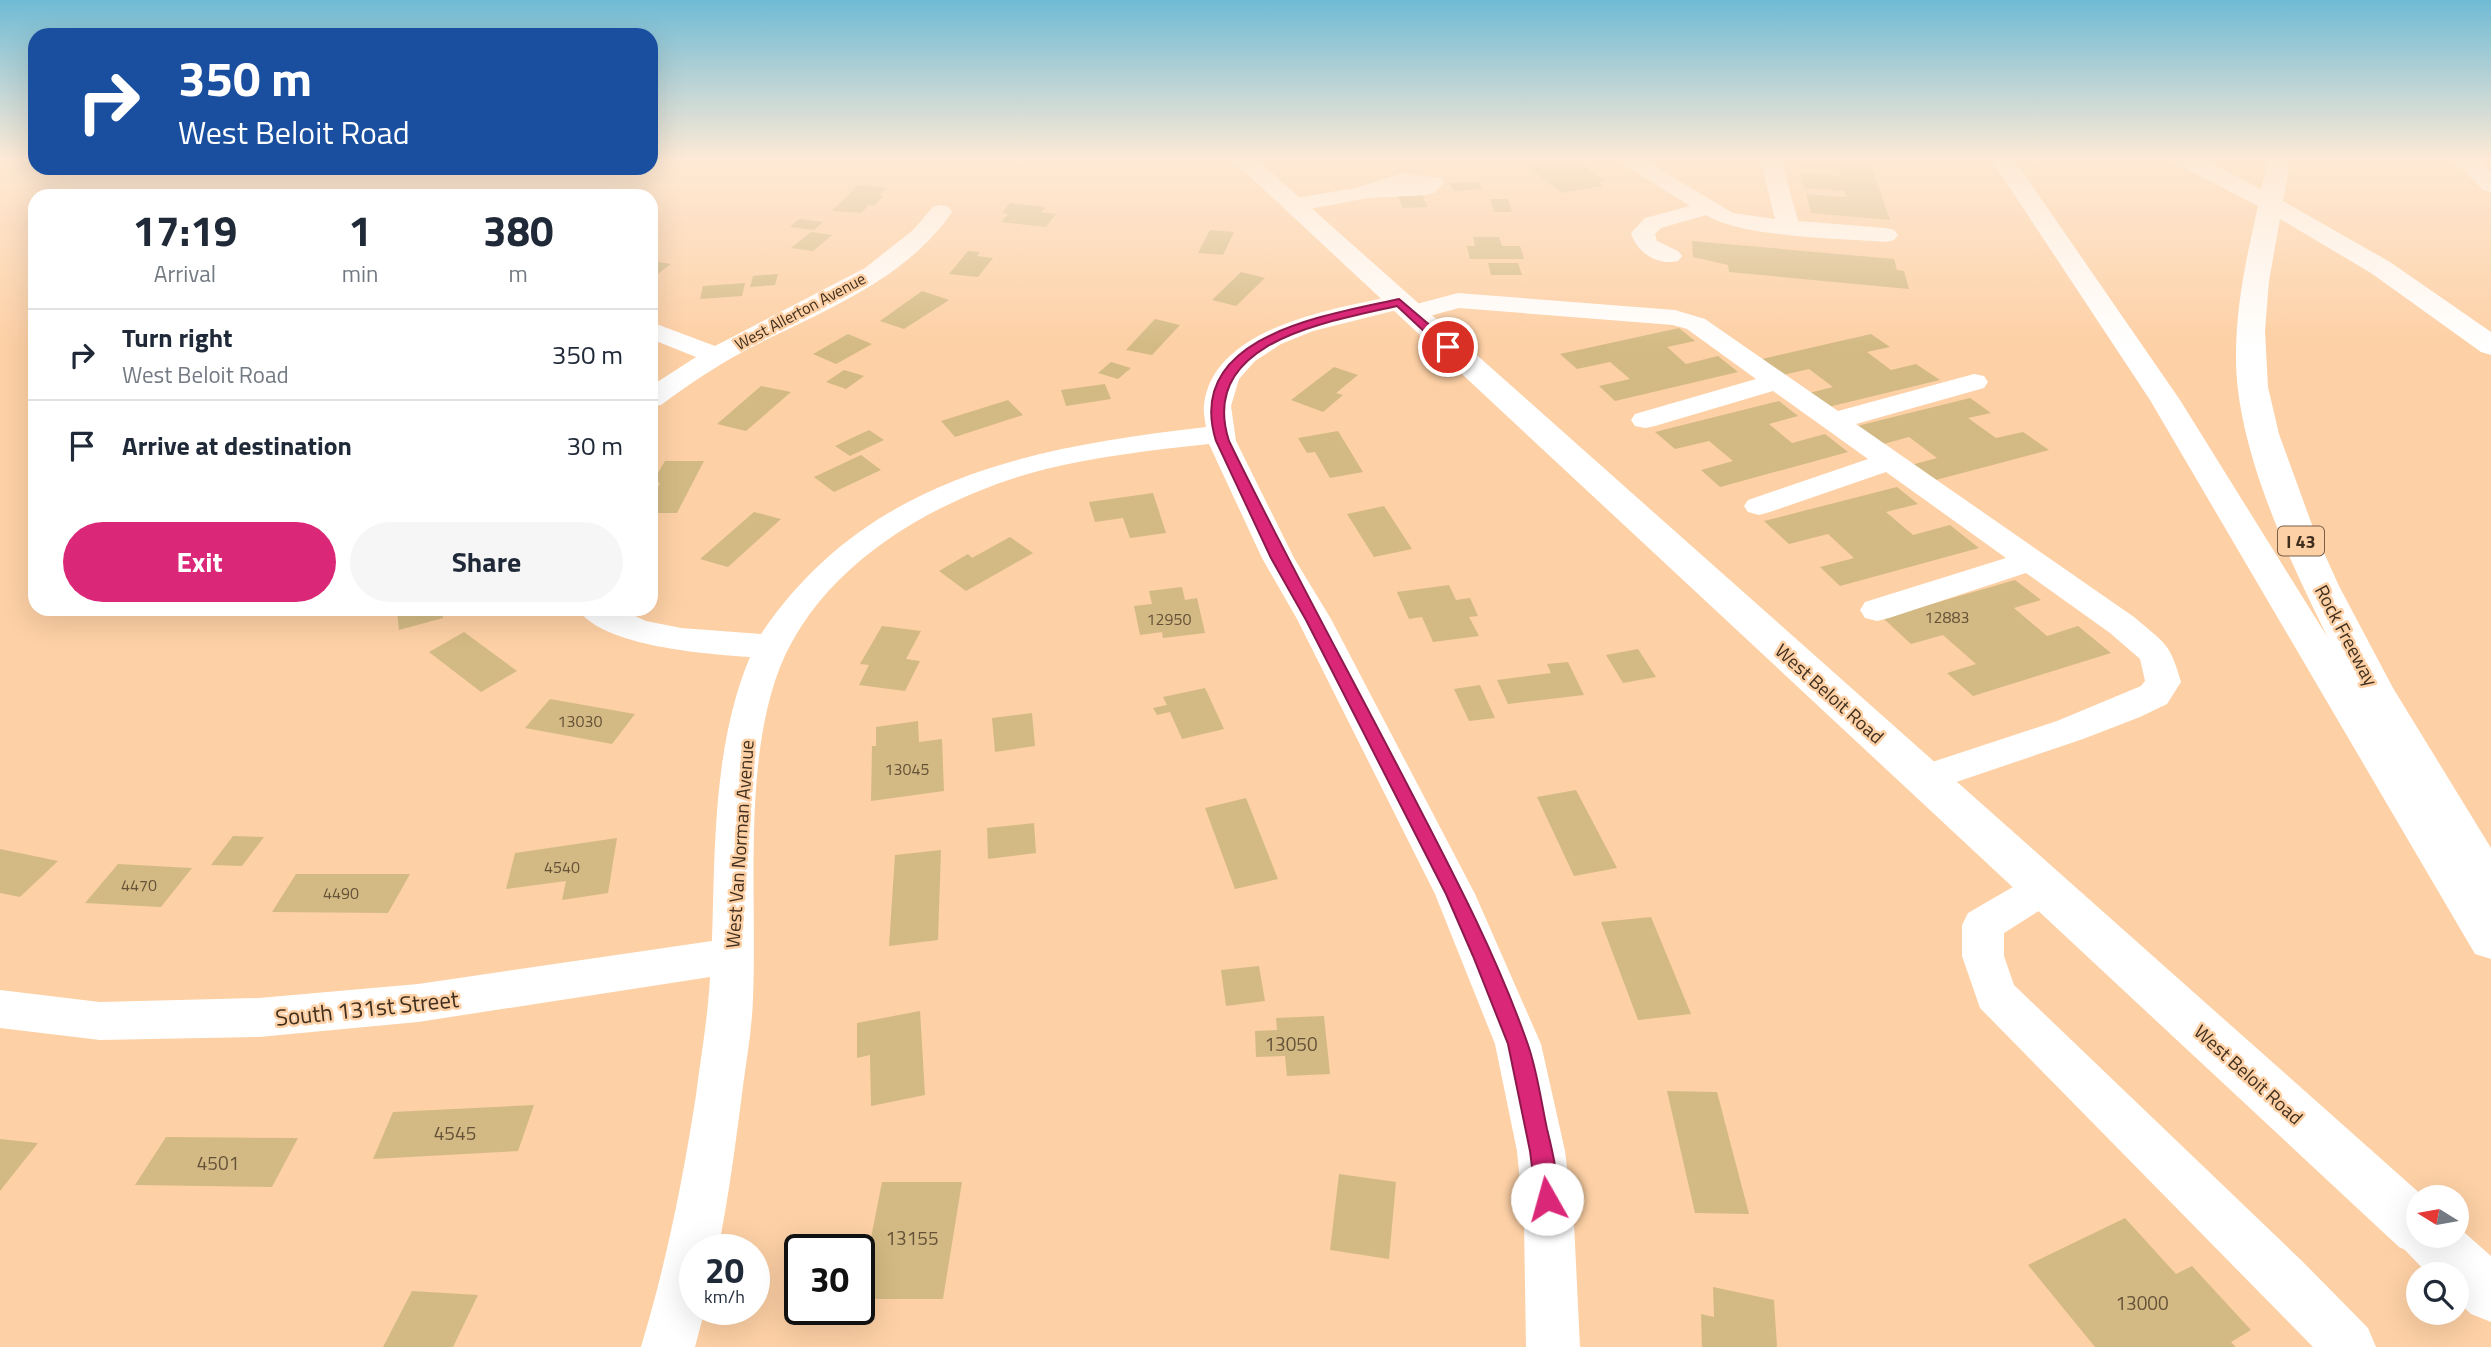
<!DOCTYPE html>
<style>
:root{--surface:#fff;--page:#f6f6f7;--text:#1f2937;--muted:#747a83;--line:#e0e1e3;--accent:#db2777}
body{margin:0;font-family:"Titillium Web",sans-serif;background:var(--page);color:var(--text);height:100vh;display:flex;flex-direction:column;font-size:26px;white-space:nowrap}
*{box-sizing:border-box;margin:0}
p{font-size:23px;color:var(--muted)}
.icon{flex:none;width:38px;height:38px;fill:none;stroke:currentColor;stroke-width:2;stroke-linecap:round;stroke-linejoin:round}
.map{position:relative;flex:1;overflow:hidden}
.drawer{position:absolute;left:28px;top:189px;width:630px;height:427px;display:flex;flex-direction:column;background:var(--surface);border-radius:21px;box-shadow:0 7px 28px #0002}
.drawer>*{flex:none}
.hud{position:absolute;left:28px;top:28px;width:630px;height:147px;border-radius:21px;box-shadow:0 7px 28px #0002;background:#1a4fa0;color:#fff;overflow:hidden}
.needle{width:46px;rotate:281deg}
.controls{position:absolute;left:2406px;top:1185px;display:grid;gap:14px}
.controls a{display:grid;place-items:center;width:63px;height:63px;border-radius:50%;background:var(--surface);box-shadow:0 7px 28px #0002;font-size:35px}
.speed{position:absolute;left:679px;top:1234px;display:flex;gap:14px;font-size:35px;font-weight:700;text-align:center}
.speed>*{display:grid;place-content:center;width:91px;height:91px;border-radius:50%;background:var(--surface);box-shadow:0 7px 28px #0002;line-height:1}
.speed small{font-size:18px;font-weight:400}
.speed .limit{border:4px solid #111;border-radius:10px;background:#fff;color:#111}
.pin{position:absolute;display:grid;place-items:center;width:60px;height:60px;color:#fff;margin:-30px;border:4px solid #fff;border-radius:50%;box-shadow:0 2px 7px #0007}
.me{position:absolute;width:77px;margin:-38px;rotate:353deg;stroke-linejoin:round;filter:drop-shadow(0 0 5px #0008)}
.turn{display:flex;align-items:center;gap:24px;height:147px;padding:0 35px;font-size:32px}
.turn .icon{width:91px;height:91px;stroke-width:2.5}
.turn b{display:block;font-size:49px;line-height:60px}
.eta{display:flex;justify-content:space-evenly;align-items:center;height:119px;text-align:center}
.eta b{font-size:42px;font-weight:700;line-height:49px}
.primary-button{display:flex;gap:14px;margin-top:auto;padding:14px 35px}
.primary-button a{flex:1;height:80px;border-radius:42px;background:var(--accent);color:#fff;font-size:28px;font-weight:700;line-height:80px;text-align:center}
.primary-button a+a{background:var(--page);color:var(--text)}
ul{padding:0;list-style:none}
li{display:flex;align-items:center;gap:21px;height:91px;padding:0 35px;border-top:2px solid var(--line)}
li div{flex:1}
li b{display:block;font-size:26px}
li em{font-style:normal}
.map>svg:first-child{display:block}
.building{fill:#d3ba84}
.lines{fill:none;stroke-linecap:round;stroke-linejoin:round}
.minor{fill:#fff;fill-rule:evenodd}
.major{fill:#fff;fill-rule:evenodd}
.highway{fill:#fff;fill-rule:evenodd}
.route{fill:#db2777;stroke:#8e194d;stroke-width:2}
.labels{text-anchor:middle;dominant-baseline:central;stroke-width:5;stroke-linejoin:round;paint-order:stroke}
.far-street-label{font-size:16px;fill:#402f1e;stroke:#fdd0a5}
.number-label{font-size:16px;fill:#655238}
.shield{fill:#fdd0a5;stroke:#795f46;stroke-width:2}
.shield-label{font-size:18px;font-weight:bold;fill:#402f1e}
.street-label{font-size:19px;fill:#402f1e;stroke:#fdd0a5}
.near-number-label{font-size:19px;fill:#655238}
.near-street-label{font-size:23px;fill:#402f1e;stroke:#fdd0a5}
</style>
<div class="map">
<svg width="2491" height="1347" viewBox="0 0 2491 1347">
<rect width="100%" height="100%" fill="#fdd0a5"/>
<g class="building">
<path d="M35,158V168H52L43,172L8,169Z"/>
<path d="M1036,158H1068L1069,160L1039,164Z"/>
<path d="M1516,158H1573L1605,181L1599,182L1603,186L1562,193Z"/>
<path d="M1795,158H1868L1890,220L1811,213L1806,194L1847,197L1844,191L1804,188L1800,173L1840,176L1838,170L1798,167Z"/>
<path d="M1478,182L1482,189L1454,191L1450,183Z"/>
<path d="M858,185L886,188L879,195L883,196L874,206L869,205L861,213L832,211Z"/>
<path d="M1422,195L1428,207L1403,208L1398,196Z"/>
<path d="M1490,199H1508L1512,212H1494Z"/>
<path d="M1010,203L1046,207L1041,212L1056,214L1046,227L1001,222L1008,214L1002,213Z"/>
<path d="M799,219L823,222L814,230L790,227Z"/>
<path d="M1210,230L1234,232L1223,255L1198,253Z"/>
<path d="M811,232L832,235L813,251L791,248Z"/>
<path d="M1473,237H1499L1502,246H1520L1524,259H1470L1467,246H1475Z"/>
<path d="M1692,241L1894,259L1897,270L1904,271L1909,289L1729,272L1728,265L1693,257Z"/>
<path d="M968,251L980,252L977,256L993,258L978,277L949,274Z"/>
<path d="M651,261L671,264L655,276L651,275Z"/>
<path d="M1488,263H1518L1522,275H1491Z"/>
<path d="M1241,272L1265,278L1236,306L1212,300Z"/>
<path d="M778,274L775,285L750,287L753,276Z"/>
<path d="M745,283L742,296L700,299L703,286Z"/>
<path d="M922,291L949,300L904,329L880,321Z"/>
<path d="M1155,319L1180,325L1152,355L1126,350Z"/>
<path d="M1679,328L1695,341L1667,347L1686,364L1718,356L1738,372L1615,401L1599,386L1630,379L1610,362L1577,369L1560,354Z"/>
<path d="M848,334L872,344L836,364L813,354Z"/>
<path d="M1871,334L1890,347L1867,352L1891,370L1916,364L1940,380L1828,407L1809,393L1833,387L1809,369L1783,375L1762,359Z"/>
<path d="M1111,362L1131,368L1118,379L1098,373Z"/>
<path d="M1334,367L1358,375L1336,393L1343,395L1323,412L1291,400Z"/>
<path d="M844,370L864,376L846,389L826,382Z"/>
<path d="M1105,384L1111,399L1066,406L1061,390Z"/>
<path d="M761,386L791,392L746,431L717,424Z"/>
<path d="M1970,398L1991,413L1968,418L1996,438L2023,432L2049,450L1932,481L1911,465L1937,458L1909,437L1880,445L1857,426Z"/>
<path d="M1008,400L1023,415L955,437L941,421Z"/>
<path d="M1779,401L1798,416L1769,424L1792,443L1825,434L1848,452L1720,487L1701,470L1733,461L1709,441L1675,449L1655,432Z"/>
<path d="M869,430L884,440L850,456L835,446Z"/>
<path d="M1338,431L1363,472L1330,478L1315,452L1307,453L1298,438Z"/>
<path d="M861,455L881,470L834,492L814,477Z"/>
<path d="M665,461H704L677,513H651V500L660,483H652Z"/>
<path d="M1897,487L1918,504L1886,512L1913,535L1950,525L1979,548L1840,586L1820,567L1854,558L1828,534L1789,544L1764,521Z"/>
<path d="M1153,493L1166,533L1130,538L1123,518L1095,522L1089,502Z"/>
<path d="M1384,506L1412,549L1374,557L1347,514Z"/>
<path d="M754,512L781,519L728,567L700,559Z"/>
<path d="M1010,537L1033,553L966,591L939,571L968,554L972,558Z"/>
<path d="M2015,580L2041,600L2014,608L2047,636L2078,626L2111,653L1973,696L1947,673L1976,664L1943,635L1911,644L1883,618Z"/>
<path d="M1449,585L1456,600L1470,598L1478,616L1469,617L1479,636L1433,642L1422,617L1409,619L1397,592Z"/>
<path d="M1182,587L1185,600L1197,598L1205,633L1163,638L1162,632L1140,635L1134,606L1152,604L1149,591Z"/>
<path d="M397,609H442L443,618L399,630Z"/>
<path d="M882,626L921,631L906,659L920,661L905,691L859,685L869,665L860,664Z"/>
<path d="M464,632L517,671L481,692L429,652Z"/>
<path d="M1638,649L1656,677L1623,683L1606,655Z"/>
<path d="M1568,662L1584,695L1508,704L1497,680L1551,673L1547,664Z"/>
<path d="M1480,685L1495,718L1469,721L1454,689Z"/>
<path d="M1205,688L1224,729L1182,739L1170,712L1157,715L1153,708L1167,705L1163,697Z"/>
<path d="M550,699L635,714L612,744L525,728Z"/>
<path d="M1032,713L1035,746L995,752L992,718Z"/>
<path d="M918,721L919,742L942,739L944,791L871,801L872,746H876V727Z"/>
<path d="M1576,790L1617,868L1574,876L1537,797Z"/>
<path d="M1246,798L1278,879L1235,889L1205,808Z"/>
<path d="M1034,823L1036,853L988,859L987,828Z"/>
<path d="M233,836L264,837L242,866L211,865Z"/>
<path d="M617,838L608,893L562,900L566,881L506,889L515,853Z"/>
<path d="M0,849L58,861L20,897L0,893Z"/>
<path d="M941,850L938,940L889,946L895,855Z"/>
<path d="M118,864L192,868L161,907L85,903Z"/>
<path d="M296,874H410L388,913L272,912Z"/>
<path d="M1651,917L1691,1014L1638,1020L1601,922Z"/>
<path d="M1259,966L1265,1001L1226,1006L1221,970Z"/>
<path d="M920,1011L925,1095L871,1106L870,1055L857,1058V1023Z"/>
<path d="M1324,1016L1330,1074L1287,1076L1285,1056L1256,1057L1255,1031L1277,1030L1276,1018Z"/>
<path d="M1667,1091L1717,1092L1749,1214L1695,1213Z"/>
<path d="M534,1105L518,1151L373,1159L393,1112Z"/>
<path d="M166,1137L298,1138L272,1187L135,1185Z"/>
<path d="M0,1139L38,1143L0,1191Z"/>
<path d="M1339,1174L1396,1182L1389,1259L1330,1250Z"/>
<path d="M882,1182H962L943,1299H859Z"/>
<path d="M2125,1218L2176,1274L2192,1266L2251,1330L2231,1342L2236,1347H2095L2028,1265Z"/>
<path d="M1713,1287L1774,1300L1777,1347H1702L1701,1314L1714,1317Z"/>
<path d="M412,1291L478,1295L453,1347H383Z"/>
</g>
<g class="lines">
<g class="minor">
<path d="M1617,158H1641L1733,213L1775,219L1760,158H1781L1798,221L1886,228L1894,230L1898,235L1894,240L1886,242C1840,238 1743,238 1706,215L1661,228L1655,234L1657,241L1678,251L1682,256L1678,261C1658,266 1637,253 1631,233L1645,218L1690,206L1620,162Z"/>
<path d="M1403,173L1441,178L1444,183L1434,193L1426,195L1368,198L1293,212L1285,210L1282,205L1285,200L1355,188Z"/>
<path d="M941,205L949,207L952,212C903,283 819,312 746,350C716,366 688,385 661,405L651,407V386L696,357L651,339V322L715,346L865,268L913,230L933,207Z"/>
<path d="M1458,293L1675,310L1705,319L1838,411L1974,374L1984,376L1988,382L1984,388L1856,424L2134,617C2164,643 2170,642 2181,682L2167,704L2140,717L2083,739L1924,793L1911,789L1905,779L1911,769L2057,721L2141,686L2145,681L2140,659L2110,633L2026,573L1889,618L1877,621L1865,618L1860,610L1865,602L2006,558L1886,472L1770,512L1759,515L1748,512L1744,506L1748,500L1868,459L1773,391L1655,426L1645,428L1635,426L1631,420L1635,414L1756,379L1687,329L1673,325L1459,308L1411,321L1402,318L1398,313L1401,309L1313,331L1281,344L1255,361L1239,379L1231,406L1236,441L1294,558L1331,619L1475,894L1541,1044L1565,1151L1574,1223L1580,1347H1526L1524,1223L1517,1151L1495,1044L1435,894L1297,619L1262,558L1209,444C1154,450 1099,456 1046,469C935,497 812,568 775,681C744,776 757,899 753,999C752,1028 747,1057 743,1086C736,1141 729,1195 718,1250H695V1309H705L695,1347H641C666,1264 683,1180 696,1095C701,1055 708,1017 710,977L418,1022L259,1037L100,1040L0,1028V990L100,1002L259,998L418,984L712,941C715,847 713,745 750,657C708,654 602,647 578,609H620L646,621L681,628L761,634C866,478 1032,447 1206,427C1205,420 1203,412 1204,405C1213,326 1337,308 1399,295L1408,297L1411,302L1409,306Z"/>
<path d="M2044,872L2058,877L2064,888L2058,899L2004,933V956L2014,985L2303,1262L2368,1328L2376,1347H2313L1980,1008L1962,956V925L1968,913L2030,877Z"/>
</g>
<path class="major" d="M1230,158H1255L2424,1197H2418V1236H2457V1226L2491,1256V1322L2471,1314L2457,1301V1274H2428L2405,1250L2399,1247Z"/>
<g class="highway">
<path d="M1990,158H2013L2180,400L2328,638C2288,557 2235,446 2236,355C2236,304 2247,255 2258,206L2175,163L2171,158H2200L2261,189L2269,158H2291L2283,201L2390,262L2491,332V355L2481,352L2371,273L2280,219L2269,281L2265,331L2268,387L2279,434L2315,533L2339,586L2393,688L2491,848V959L2475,954L2150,400Z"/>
<path d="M2452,158H2476L2491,172V192L2483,190Z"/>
</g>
</g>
<linearGradient id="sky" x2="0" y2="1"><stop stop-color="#70bbd5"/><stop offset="0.46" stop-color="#feead6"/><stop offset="1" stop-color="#feead6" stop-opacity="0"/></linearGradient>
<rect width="2491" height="346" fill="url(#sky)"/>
<path class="route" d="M1399,299L1452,344V349H1443L1397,306C1328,322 1197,341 1229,441C1286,558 1349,672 1409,788C1452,871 1496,954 1527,1042C1537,1069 1541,1101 1547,1129C1552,1149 1562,1189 1555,1207L1547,1210L1539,1207L1536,1199L1530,1151L1508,1044L1473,956L1446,894L1306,620L1271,558L1216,441C1183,335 1328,315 1399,299Z"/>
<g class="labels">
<g class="far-street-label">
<text transform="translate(800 311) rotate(-28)">West Allerton Avenue</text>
</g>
<g class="number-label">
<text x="1947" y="617">12883</text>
<text x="1169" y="619">12950</text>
<text x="580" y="721">13030</text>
<text x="907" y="769">13045</text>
<text x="562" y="867">4540</text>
<text x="139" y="885">4470</text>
<text x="341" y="893">4490</text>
</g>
<rect class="shield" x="2278" y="526.5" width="46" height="29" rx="5"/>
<g class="shield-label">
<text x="2301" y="541">I 43</text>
</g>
<g class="street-label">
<text transform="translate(2347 635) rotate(62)">Rock Freeway</text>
<text transform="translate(1830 693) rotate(42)">West Beloit Road</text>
<text transform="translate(739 844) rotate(-86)">West Van Norman Avenue</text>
<text transform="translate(2249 1074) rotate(42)">West Beloit Road</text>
</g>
<g class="near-number-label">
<text x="1291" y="1043">13050</text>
<text x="455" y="1132">4545</text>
<text x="218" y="1162">4501</text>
<text x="912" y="1237">13155</text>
<text x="2142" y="1302">13000</text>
</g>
<g class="near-street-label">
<text transform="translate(367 1008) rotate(-6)">South 131st Street</text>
</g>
</g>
</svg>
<div class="controls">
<a><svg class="needle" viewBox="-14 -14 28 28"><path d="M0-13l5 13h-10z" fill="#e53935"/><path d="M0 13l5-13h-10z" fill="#747a83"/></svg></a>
<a><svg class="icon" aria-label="search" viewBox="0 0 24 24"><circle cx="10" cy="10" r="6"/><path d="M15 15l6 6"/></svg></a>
</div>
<div class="speed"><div>20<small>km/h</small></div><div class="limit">30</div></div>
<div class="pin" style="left:1448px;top:347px;background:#d93025"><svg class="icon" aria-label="arrive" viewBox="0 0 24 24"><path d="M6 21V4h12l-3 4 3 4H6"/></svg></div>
<svg class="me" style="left:1547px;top:1199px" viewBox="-20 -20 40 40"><circle r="19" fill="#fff"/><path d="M0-13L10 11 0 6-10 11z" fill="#db2777"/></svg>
<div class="hud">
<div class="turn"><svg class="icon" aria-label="right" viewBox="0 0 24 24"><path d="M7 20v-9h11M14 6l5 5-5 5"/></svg><div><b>350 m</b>West Beloit Road</div></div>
</div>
<section class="drawer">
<div class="eta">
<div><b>17:19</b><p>Arrival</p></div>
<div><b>1</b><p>min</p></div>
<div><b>380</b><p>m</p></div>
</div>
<ul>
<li><svg class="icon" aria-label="right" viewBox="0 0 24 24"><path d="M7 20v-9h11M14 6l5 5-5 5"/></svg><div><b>Turn right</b><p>West Beloit Road</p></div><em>350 m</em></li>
<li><svg class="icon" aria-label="arrive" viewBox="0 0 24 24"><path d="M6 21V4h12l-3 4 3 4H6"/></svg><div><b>Arrive at destination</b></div><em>30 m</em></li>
</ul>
<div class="primary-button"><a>Exit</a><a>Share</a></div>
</section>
</div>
